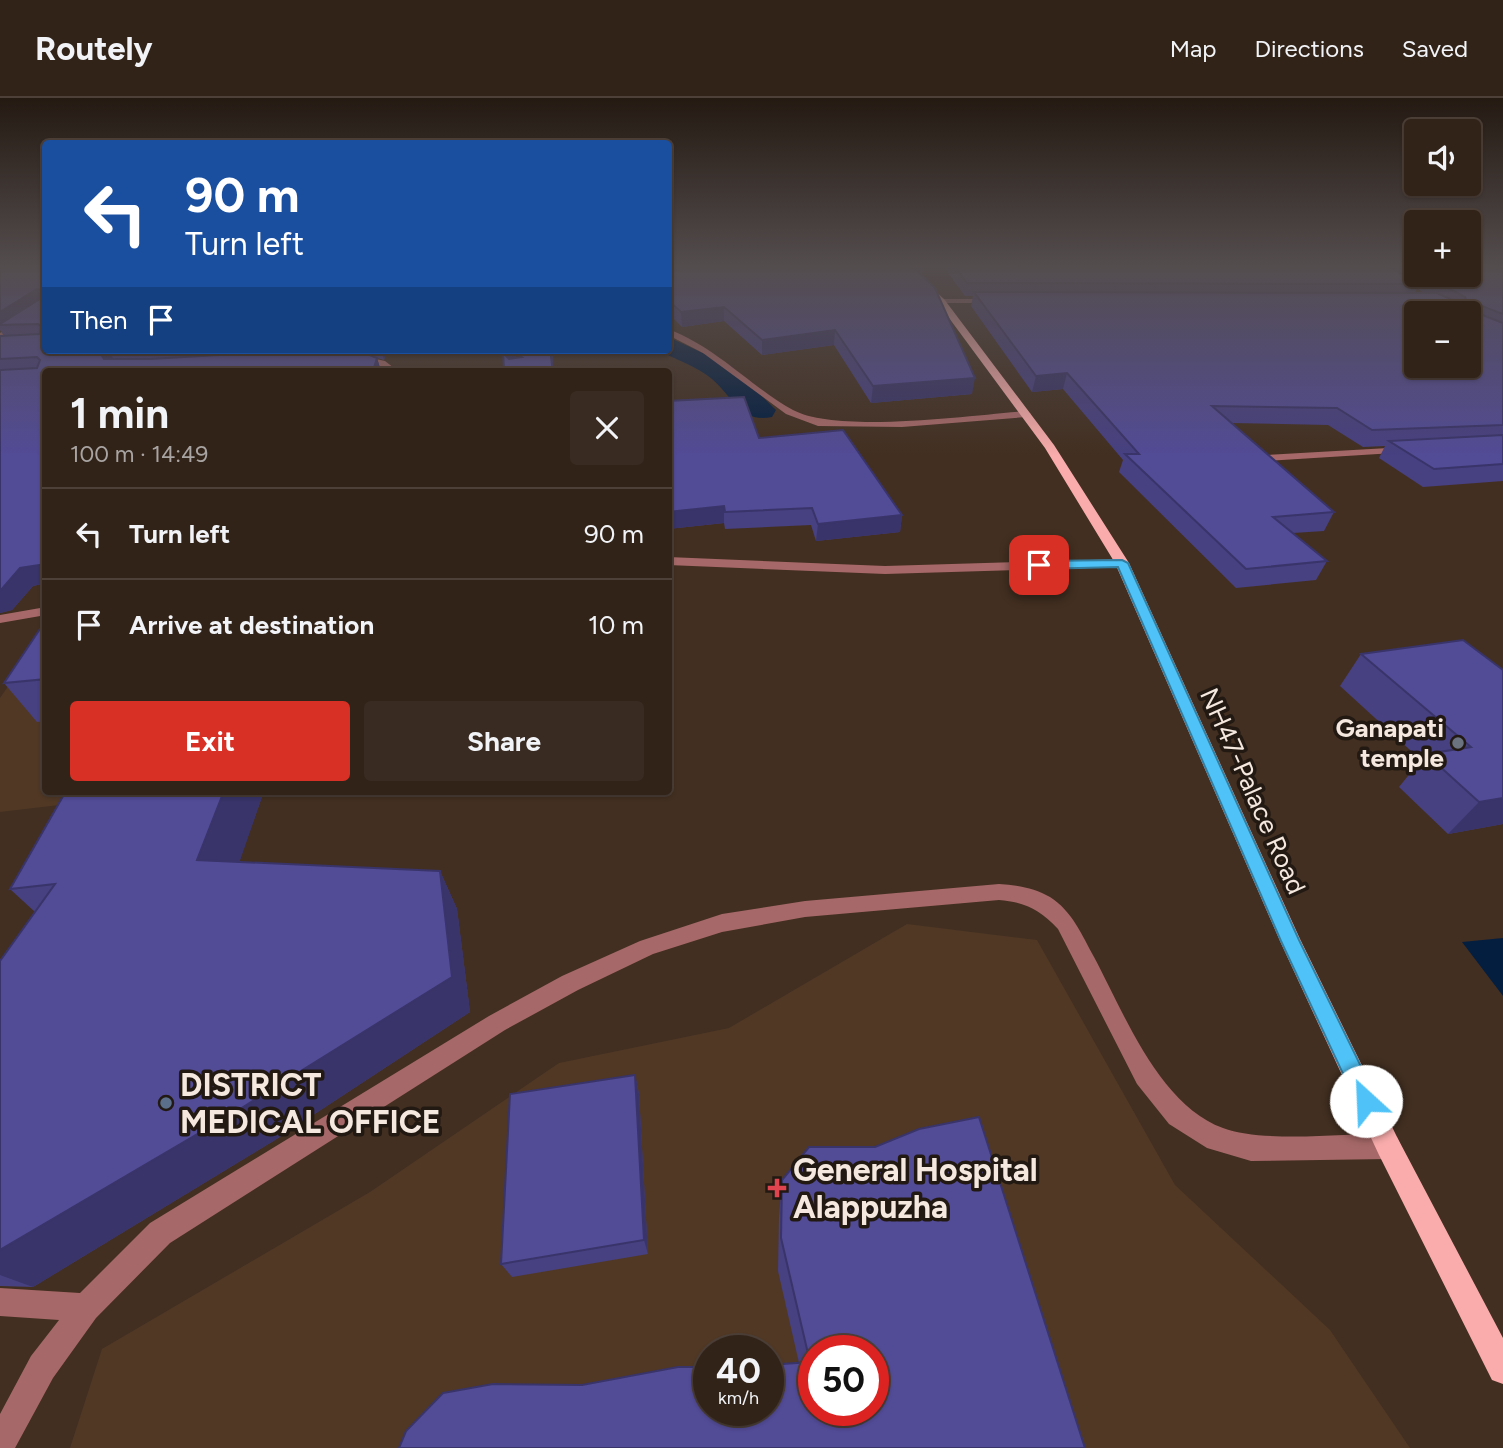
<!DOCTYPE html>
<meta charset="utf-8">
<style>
:root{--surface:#322319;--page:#3a2b22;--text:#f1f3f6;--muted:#a8a4a2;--line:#4d4038;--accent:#d93025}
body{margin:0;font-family:Figtree,sans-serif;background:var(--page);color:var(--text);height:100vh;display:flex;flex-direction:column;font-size:26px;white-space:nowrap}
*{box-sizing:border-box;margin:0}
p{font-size:23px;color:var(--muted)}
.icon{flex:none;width:38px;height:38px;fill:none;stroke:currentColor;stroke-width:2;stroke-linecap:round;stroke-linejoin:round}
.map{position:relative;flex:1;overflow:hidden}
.sheet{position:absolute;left:42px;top:270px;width:630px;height:427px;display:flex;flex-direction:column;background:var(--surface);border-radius:7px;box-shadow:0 2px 5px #0004,0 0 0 2px var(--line)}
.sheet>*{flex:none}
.banner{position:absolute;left:42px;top:42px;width:630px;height:214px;border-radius:7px;box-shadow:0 2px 5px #0004,0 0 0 2px var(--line);background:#1a4fa0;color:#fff;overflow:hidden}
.tools{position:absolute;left:1404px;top:21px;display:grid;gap:14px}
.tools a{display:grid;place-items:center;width:77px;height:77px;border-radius:7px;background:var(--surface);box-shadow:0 2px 5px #0004,0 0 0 2px var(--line);font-size:35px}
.speed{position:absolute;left:693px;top:1237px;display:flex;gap:14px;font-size:35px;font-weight:700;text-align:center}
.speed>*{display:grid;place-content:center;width:91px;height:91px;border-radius:50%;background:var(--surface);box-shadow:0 2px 5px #0004,0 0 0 2px var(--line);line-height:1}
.speed small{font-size:18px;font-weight:400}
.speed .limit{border:10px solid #d22;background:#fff;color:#111}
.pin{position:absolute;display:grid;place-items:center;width:60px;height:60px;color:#fff;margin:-30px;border-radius:14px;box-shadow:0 4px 10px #0006}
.me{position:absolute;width:77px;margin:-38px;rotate:335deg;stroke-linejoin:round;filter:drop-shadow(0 0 5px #0008)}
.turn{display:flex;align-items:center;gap:24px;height:147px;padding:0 28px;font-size:32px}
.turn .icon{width:91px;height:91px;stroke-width:2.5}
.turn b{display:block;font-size:49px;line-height:60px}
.then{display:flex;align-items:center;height:66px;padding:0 28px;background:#0003;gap:14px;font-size:26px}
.round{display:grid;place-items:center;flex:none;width:74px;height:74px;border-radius:7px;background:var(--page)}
.overview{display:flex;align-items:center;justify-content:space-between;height:119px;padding:0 28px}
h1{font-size:42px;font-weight:700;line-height:52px}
.primary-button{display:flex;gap:14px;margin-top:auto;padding:14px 28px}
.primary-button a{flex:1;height:80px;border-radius:7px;background:var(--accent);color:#fff;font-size:28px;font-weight:700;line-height:80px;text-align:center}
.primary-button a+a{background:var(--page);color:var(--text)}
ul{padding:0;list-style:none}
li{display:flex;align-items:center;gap:21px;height:91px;padding:0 28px;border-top:2px solid var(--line)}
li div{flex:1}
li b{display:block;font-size:26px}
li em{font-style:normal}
header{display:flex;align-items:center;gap:42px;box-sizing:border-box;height:98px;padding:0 35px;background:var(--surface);border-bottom:2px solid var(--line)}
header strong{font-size:33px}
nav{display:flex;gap:38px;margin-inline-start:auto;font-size:24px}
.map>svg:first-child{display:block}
.built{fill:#503825;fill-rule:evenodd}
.water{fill:#041e40}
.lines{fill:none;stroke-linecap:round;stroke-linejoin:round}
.canal{fill:#041e40;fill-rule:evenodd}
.minor{fill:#a66868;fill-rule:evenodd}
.major{fill:#f9acab;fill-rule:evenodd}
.wall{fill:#474081;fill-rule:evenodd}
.shaded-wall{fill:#393469}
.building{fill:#524b96;stroke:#393469;stroke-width:2;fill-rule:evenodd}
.route{fill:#4fc3f7;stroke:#337fa1;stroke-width:2}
.worship-dot{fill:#6b7280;stroke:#221913;stroke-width:2.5}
.service-dot{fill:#5c6f8a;stroke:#221913;stroke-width:2.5}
.health-dot{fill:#e0444e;stroke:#221913;stroke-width:2.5}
.labels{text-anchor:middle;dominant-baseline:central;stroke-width:7;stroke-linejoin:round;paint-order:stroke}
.poi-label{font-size:26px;font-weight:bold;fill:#f4e8df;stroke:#221913;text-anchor:end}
.street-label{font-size:26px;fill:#f4e8df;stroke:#221913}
.near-poi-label{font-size:32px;font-weight:bold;fill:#f4e8df;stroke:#221913;text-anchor:start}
</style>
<header>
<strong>Routely</strong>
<nav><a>Map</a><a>Directions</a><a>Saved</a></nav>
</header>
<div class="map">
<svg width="1503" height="1350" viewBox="0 0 1503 1350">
<rect width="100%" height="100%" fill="#422f21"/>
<g class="built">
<path d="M45,543L46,693H178L0,714V600L39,544Z"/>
<path d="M907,826L1037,842L1175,1087L1330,1232L1410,1350H70L102,1251L370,1094L559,965L729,930ZM709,1253H768V1312H709ZM814,1253H873V1312H814Z"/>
</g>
<path class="water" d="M1503,840V898L1462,844Z"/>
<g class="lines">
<path class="canal" d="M668,239L731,268L776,312L772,319C741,326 732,298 712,281C698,269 675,261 659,253L668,252Z"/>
<g class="minor">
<path d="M938,201H994L998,203L994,205H941Z"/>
<path d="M46,206V212L0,242V235Z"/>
<path d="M668,231C716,249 750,288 793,312C838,336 972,317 1026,313L1031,316L1026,319L902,329L818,328L786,316L703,255L668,237Z"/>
<path d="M358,257L385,263L398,273C384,273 369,265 355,262L354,260Z"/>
<path d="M1406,349L1411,352L1410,354L1267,363L1262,360L1267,357Z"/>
<path d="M668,459L885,468L1122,461L1129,465L1122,469L885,476L668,467Z"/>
<path d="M46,509V517L0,525V517Z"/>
<path d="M999,786C1017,787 1035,790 1050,799C1072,813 1082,837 1094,859C1124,915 1159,1007 1223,1030C1263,1045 1343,1036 1388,1035L1397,1039L1401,1048L1397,1057L1388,1061L1251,1063L1207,1050L1169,1026L1137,986L1058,831C1040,812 1025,804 999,802L805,819L722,834L653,856L578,892L505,932L170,1145L96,1220L53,1280L15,1350H0V1316L31,1258L59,1222L0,1218V1190L80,1195L150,1125L489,918L562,878L640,843L722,816L805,803Z"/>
</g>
<path class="major" d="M901,169H908L944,201L1054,347L1129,465L1300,841L1397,1039L1503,1240V1286L1492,1282L1379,1057L1280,843L1115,465L1045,350L938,205Z"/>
</g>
<g class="wall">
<path d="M0,169H46V252H387L384,262L377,260L381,273H46V485L33,488L12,512L0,515V238H4L0,232Z"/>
<path d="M668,169H923L922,177L972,296L871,305L834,247L762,257L724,223L682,229L668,215Z"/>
<path d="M944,169H1416V177H1468L1503,169V383L1423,389L1379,360L1385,348L1363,349L1328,327L1231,325L1334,414L1324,433L1293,435L1327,463L1316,482L1236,490L1119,374L1123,362L1063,291L1032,294L971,208L973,198H965ZM1417,190L1424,195H1415Z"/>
<path d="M668,303L759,340L902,417L900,434L816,443L811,427L725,431L724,425L668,431Z"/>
<path d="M46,531V623L37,624L4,585Z"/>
<path d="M1361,556L1503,572V726L1448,736L1399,689L1421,662L1340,588Z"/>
<path d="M264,693L239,764L440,773L457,811L470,914L275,1042L33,1189L0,1188V863L35,814L10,791Z"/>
<path d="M635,977L639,996L648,1156L512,1179L501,1166Z"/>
<path d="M782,1082L1085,1350L709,1312L799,1265L778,1173L779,1119Z"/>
</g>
<g class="shaded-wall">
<path d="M37,191L45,204L0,227V214Z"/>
<path d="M724,209V223L682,229L681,214Z"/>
<path d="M835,232L834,247L762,257V242Z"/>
<path d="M381,252H387L384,262Z"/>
<path d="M515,252L518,266L509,273L506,258Z"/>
<path d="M550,252H553V273Z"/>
<path d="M109,253L117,267L109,273L102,258Z"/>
<path d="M377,260L381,273H373Z"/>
<path d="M1067,275L1063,291L1032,294L1036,278Z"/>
<path d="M975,280L972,296L871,305L873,288Z"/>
<path d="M724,408V425L668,431V414Z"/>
<path d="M902,417L900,434L816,443L818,426Z"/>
<path d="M46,466V485L33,488L12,512L0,515V493L20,470Z"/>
<path d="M224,693H264L227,800L197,762Z"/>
<path d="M405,693H440L407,698Z"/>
<path d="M1503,700V726L1448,736L1479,704Z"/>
<path d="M440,773L457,811L470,914L275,1042L33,1189L0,1177V1152Z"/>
<path d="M635,977L639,996L648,1156L644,1142Z"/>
</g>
<g class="building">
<path d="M0,169H46V252H129L109,253L102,258L104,261H151L300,252H357L377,260L373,273H46V466L20,470L0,493V272L37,270L40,262L37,259L0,261V238L40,236L41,228L38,226L0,227V226L40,201L41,192L37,191L0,214Z"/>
<path d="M668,169H913L935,190L975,280L873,288L835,232L762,242L724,209L681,214L668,202Z"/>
<path d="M955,169H1389L1419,186L967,185Z"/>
<path d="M1468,169H1503V216L1474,205L1475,214L1503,225V327L1372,332L1337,310L1212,308L1334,414L1273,419L1327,463L1246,471L1125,356H1139L1067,275L1036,278L974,194L1437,195L1455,203L1466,202L1465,199L1423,177H1468ZM1416,215H1468V268H1416Z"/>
<path d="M503,252H550L553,273H504ZM515,252L522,259L509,261L506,258Z"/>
<path d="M744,299L759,340L843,332L902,417L818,426L812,410L725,414L724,408L668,414V303Z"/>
<path d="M1503,337V366L1434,371L1389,343Z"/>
<path d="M40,531H46V581L4,585Z"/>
<path d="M1463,542L1503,572V700L1479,704L1426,656L1471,649L1361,556Z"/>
<path d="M66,693H224L197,762L440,773L452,879L240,1011L0,1152V863L55,786L10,791Z"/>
<path d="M635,977L644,1142L501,1166L510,996Z"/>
<path d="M979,1019L1085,1350H399L406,1333L443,1295L493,1286L582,1287L678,1269H709V1312H768V1267L810,1264L781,1140L782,1082L809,1049H875L919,1031ZM814,1253H873V1312H814Z"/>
</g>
<linearGradient id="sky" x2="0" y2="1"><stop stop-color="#241a12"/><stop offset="0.47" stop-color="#544d4e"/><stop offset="1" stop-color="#544d4e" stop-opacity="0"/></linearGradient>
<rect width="1503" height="358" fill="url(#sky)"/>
<path class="route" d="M1122,462L1128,465L1299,842L1374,995L1377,1003L1374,1010L1366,1014L1359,1010L1281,843L1118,469L1039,471L1033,467L1039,463Z"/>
<circle class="worship-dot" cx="1458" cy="645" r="7"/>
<circle class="service-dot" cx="166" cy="1005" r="7"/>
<path class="health-dot" d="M773.5 1079.5h7v7h7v7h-7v7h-7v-7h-7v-7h7z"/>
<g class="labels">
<g class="poi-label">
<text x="1444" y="630">Ganapati<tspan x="1444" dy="30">temple</tspan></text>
</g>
<g class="street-label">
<text transform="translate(1253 693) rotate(66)">NH47-Palace Road</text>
</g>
<g class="near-poi-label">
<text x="180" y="987">DISTRICT<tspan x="180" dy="37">MEDICAL OFFICE</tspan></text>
<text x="793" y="1072">General Hospital<tspan x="793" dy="37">Alappuzha</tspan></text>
</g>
</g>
</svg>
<div class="tools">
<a><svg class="icon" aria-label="sound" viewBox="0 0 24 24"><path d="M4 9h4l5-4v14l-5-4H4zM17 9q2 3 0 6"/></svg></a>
<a>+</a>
<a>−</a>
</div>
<div class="speed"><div>40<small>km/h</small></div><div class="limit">50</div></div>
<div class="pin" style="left:1039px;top:467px;background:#d93025"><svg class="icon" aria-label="arrive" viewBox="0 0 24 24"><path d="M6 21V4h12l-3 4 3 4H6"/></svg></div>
<svg class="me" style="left:1366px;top:1003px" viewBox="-20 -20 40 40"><circle r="19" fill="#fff"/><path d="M0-13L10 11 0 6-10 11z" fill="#4fc3f7"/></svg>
<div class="banner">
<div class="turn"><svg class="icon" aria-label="left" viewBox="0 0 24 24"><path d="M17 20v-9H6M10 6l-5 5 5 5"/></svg><div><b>90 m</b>Turn left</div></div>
<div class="then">Then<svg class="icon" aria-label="arrive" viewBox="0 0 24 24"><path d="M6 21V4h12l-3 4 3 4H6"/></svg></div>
</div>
<section class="sheet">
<div class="overview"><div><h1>1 min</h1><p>100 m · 14:49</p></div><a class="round"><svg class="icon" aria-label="close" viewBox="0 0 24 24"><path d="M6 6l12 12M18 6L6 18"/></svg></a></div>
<ul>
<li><svg class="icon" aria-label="left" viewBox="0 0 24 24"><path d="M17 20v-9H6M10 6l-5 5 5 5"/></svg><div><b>Turn left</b></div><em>90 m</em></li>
<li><svg class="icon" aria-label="arrive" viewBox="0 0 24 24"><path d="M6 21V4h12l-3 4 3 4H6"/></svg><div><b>Arrive at destination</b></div><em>10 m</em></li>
</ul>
<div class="primary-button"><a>Exit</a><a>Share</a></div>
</section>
</div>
